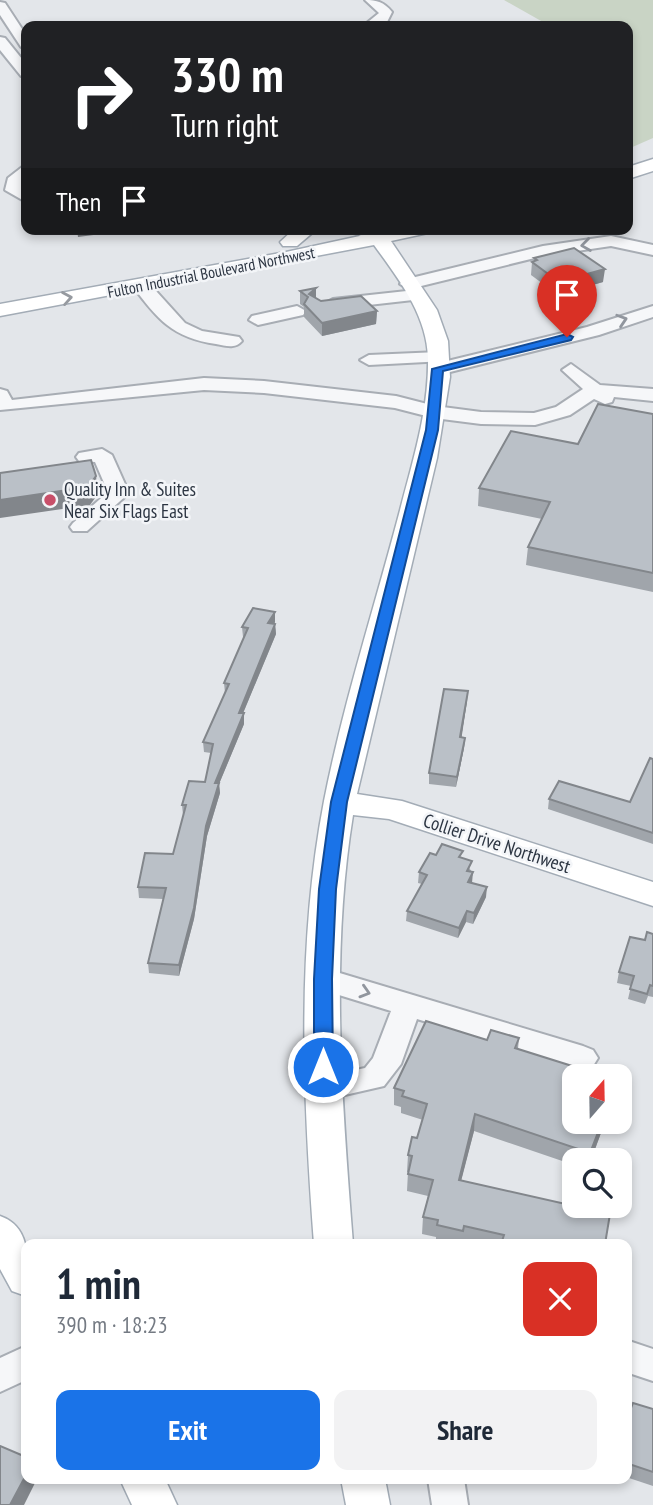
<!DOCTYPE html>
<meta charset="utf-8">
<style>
:root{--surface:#fff;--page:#f2f2f3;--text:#1f2937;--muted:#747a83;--accent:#1a73e8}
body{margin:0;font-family:"PT Sans Narrow",sans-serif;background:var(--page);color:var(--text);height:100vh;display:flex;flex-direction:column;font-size:26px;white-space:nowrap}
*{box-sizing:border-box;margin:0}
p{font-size:23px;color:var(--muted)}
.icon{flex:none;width:38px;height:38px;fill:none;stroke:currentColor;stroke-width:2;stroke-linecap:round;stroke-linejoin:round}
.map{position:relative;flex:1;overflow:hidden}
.drawer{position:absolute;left:21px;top:1239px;width:611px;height:245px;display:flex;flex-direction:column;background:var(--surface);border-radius:14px;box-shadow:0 4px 10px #0003}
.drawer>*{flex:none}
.hud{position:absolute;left:21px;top:21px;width:612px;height:214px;border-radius:14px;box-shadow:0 4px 10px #0003;background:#202124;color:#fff;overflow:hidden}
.needle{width:46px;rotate:20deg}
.fabs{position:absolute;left:562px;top:1064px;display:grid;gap:14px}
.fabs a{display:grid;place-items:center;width:70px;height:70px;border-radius:14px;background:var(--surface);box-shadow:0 4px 10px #0003;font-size:35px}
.pin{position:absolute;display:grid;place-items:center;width:60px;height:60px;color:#fff;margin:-72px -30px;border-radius:50% 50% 50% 0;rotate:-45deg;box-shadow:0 0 7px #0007}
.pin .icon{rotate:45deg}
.me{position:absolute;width:77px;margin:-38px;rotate:0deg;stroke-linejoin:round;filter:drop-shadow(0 0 5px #0008)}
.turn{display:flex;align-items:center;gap:24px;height:147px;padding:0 35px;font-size:32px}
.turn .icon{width:91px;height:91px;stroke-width:2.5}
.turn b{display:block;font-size:49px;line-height:60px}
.then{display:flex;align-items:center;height:66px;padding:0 35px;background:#0003;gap:14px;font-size:26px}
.round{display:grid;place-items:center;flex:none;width:74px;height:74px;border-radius:14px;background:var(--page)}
.summary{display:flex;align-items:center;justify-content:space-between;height:119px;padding:0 35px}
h1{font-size:42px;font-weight:600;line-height:52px}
.cta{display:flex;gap:14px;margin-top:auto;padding:14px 35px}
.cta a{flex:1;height:80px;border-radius:14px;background:var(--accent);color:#fff;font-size:28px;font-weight:600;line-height:80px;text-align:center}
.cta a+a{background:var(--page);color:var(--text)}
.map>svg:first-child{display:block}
.green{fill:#c9d4c5}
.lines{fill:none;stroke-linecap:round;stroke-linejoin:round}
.minor-casing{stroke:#a8adb4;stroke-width:4}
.major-casing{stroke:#a3acb6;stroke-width:3}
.minor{fill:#f6f7f9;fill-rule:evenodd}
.major{fill:#fff;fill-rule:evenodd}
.wall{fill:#a0a5ab}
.shaded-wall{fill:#82868b}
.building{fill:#bac0c7;stroke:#82868b;stroke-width:2}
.oneway{stroke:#91969e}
.oneway2{stroke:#969aa0}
.route{fill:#1a73e8;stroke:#114b97;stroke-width:2}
.poi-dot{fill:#c84f69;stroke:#f3f5f8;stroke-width:2.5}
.labels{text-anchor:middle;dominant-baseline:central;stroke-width:5;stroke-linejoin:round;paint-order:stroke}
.far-street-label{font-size:16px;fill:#2c3542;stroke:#f3f5f8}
.poi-label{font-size:19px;fill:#2c3542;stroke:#f3f5f8;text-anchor:start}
.street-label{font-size:19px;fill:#2c3542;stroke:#f3f5f8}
</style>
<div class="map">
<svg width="653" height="1505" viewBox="0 0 653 1505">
<rect width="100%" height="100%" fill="#e3e6ea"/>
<path class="green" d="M504,0H653V138L628,149V74L631,73L628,71V26H550Z"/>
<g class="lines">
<defs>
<g id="minor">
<path d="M365,0C377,0 384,2 392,12L386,24L363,26L379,13Z"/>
<path d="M0,2L5,3L26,35V48L21,47L0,15Z"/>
<path d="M0,37L5,38L26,64V77L21,76L0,50Z"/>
<path d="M26,164V177L21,182V188L26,191V202L5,190L8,178Z"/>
<path d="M346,229H369L388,240L380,245Z"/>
<path d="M611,236L653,245V255L611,246L543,256L409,289L400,284L403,280L543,246Z"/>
<path d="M141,280L147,281L185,323L202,331L239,337L242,341C235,349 226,346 216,344C173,338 157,319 132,285Z"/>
<path d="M416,290L425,295L422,299L333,309L324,304L333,299Z"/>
<path d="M297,306L306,311L303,315L258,325L249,320L252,316Z"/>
<path d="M653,306V317L599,335L438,375L429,369L431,365L587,327Z"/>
<path d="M439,352L448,357L445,361L369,365L360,360L369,355Z"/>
<path d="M571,364L600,385L653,389V401L614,397L612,402L605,404L594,399L570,415L535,425L481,424L434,418L395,408L264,393L204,390L0,410V389L7,391L12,400L204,378L264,381L396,396L435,406L481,412L534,413L556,407L583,389L562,370Z"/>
<path d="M102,449L112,455L129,493L87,531H73L70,527L73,523L108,492L95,462L79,461L76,457L79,453Z"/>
<path d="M323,968L583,1046L593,1050L598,1058L593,1066L583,1070L417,1019L401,1064L384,1086L323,1100L312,1097L308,1088L312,1079L365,1068L373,1058L391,1011L313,987L309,979L313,971Z"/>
<path d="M626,1340L653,1349V1381L626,1372Z"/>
<path d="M26,1346V1380L0,1392V1358Z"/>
<path d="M428,1479H464L468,1505H432Z"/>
</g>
<g id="major">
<path d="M653,159V171L628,179V167Z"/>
<path d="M294,229H317L297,246H283L280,242Z"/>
<path d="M392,229H431L428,233L391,241L437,310L448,341L450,377L437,458L357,794L402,801L653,882V906L389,819L353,815C330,957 342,1101 353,1244H314C303,1097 296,946 324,801C343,704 374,609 399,514C412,463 429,411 428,358C427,315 398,278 374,245L0,316V304L286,252Z"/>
<path d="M0,1216C34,1228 27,1265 26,1296L12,1291L0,1269Z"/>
<path d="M120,1479H165L177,1505H132Z"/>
<path d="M341,1479H385L390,1505H346Z"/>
</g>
</defs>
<use href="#minor" class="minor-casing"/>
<use href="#major" class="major-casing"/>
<use href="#minor" class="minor"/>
<use href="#major" class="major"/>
</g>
<g class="wall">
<path d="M534,258L603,282L561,294L554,292L531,275L532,262L534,261Z"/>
<path d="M300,291L321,301L377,311L376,324L322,336L304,317V307L300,304Z"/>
<path d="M653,414V592L526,565L528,547L542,519L478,506L479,488L578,444Z"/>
<path d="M275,622L274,624H275L276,634L243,713L244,724L219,784L220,793L207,836L194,919L179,976L149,973L148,963L163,899L139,898L138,887L173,854L184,815H183L182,805L205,782L211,753L204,752L203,742L225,693L224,683L244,637H243L242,627Z"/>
<path d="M467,701L461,738H465L464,748L456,787L429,784V773Z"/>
<path d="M653,759V844L548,809L549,799L630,802Z"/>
<path d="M436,855L462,858L472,872V883L486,897L473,924L466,922L458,938L406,921L407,911L422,884L418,883L419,872Z"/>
<path d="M653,934V997L648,996L645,1004L628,999L631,986L617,983L619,972L645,940Z"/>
<path d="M519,1038L518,1049L605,1122L591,1160H574V1165L474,1131L461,1180L605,1244H470L463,1243L462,1244H446L436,1242V1237L422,1234L423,1217L428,1196L407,1191L408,1172H407L408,1155L417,1138L423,1120L401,1113V1107L394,1105V1088L487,1040Z"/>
<path d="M626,1406L631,1408L653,1409V1486L626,1477Z"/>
</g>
<g class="shaded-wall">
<path d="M77,229H140L78,237Z"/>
<path d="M605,269L603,282L561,294L562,281Z"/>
<path d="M316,288V301L309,294Z"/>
<path d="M377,311L376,324L322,336V323Z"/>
<path d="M96,476L98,494L90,505L0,518V500Z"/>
<path d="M275,612V622L269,633L268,623Z"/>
<path d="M275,624L276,634L239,723V713Z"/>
<path d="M468,691L467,701L460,748V737Z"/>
<path d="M244,713V724L219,784L220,793L207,836L194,919L179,976V965L215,783Z"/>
<path d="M465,738L464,748L456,787L457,777Z"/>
<path d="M473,872L472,883L468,882Z"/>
<path d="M487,887L486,897L473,924L474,913Z"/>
<path d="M467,911L466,922L458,938L459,928Z"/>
<path d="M475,1114L474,1131L457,1197L459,1180Z"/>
<path d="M602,1122H605L591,1160H589L590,1153Z"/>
<path d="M26,1475V1479H37L24,1505H10Z"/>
</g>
<g class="building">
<path d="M574,248L605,269L562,281L555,279L532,262L537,260L534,258Z"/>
<path d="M316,288L309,294L321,301L361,296L377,311L322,323L304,304L308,297L300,291Z"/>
<path d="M598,404L653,414V573L528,547L550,502L479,488L511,431L578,444Z"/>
<path d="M91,460L96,476L88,487L0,500V473Z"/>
<path d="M253,608L275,612L268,623L275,624L239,713H244L215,783H219L206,826L194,908L179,965L148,963L166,888L138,887L145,853L173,854L186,805H182L189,781L205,782L213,744L203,742L229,684L224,683L248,628L242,627Z"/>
<path d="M444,689L468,691L460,737L465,738L457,777L429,773Z"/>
<path d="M650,758L653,759V833L549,799L559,781L630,802Z"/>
<path d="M442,844L463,851L459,857L472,861L467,871L473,872L468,882L487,887L474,913L467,911L459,928L407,911L427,875L419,872L430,853L436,855Z"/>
<path d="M647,932L653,934V986L650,985L647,994L630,989L634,976L619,972L630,937L645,940Z"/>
<path d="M426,1021L487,1040L491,1030L519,1038L515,1048L604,1076H574V1122H602L590,1153L475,1114L459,1180L610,1214L605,1244H514L502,1241L504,1235L464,1226L463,1231L437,1225L438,1220L423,1217L433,1180L408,1174L412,1156L408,1155L412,1137L417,1138L427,1104L402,1096L404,1091L394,1088Z"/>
<path d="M633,1403L653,1409V1472L626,1463V1406L631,1408Z"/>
<path d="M0,1446L26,1457V1475L10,1505H0Z"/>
</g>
<defs><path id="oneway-chevron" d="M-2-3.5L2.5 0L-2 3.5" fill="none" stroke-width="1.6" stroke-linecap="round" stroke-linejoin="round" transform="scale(1.75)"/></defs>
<g class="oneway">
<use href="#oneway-chevron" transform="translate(586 245) rotate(172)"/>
<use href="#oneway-chevron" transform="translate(622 320) rotate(-18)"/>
<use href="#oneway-chevron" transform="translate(365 992) rotate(17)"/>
</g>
<use class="oneway2" href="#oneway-chevron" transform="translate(67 298) rotate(-10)"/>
<path class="route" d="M567,334L573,337L571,340L443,371L438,430L347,802L336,889L332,979L333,1067L330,1072H316L314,1067V979L319,889L331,802L426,430L432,369Z"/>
<circle class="poi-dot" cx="50" cy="500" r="7"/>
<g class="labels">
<g class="far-street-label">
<text transform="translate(211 272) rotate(-11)">Fulton Industrial Boulevard Northwest</text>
</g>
<g class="poi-label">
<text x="64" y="489">Quality Inn &amp; Suites<tspan x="64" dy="22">Near Six Flags East</tspan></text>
</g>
<g class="street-label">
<text transform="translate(497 843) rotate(18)">Collier Drive Northwest</text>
</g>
</g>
</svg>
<div class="fabs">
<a><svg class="needle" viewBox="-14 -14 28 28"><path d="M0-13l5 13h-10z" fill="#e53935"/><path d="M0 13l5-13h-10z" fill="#747a83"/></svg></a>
<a><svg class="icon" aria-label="search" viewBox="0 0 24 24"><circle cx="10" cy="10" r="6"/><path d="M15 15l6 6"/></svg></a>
</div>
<div class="pin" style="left:567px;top:337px;background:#d93025"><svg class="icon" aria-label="arrive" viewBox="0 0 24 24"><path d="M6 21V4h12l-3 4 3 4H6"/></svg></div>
<svg class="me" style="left:323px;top:1067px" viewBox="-20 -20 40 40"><circle r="17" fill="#1a73e8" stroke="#fff" stroke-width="3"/><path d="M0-11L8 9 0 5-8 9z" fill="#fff"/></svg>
<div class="hud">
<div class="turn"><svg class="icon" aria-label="right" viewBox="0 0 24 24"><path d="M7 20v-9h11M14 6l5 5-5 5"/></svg><div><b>330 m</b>Turn right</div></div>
<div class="then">Then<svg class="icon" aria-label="arrive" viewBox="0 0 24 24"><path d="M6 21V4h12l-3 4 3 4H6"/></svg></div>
</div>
<section class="drawer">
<div class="summary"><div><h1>1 min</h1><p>390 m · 18:23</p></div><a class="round" style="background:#d93025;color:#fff"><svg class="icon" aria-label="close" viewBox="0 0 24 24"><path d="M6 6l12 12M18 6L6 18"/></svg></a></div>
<div class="cta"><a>Exit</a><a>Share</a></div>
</section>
</div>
